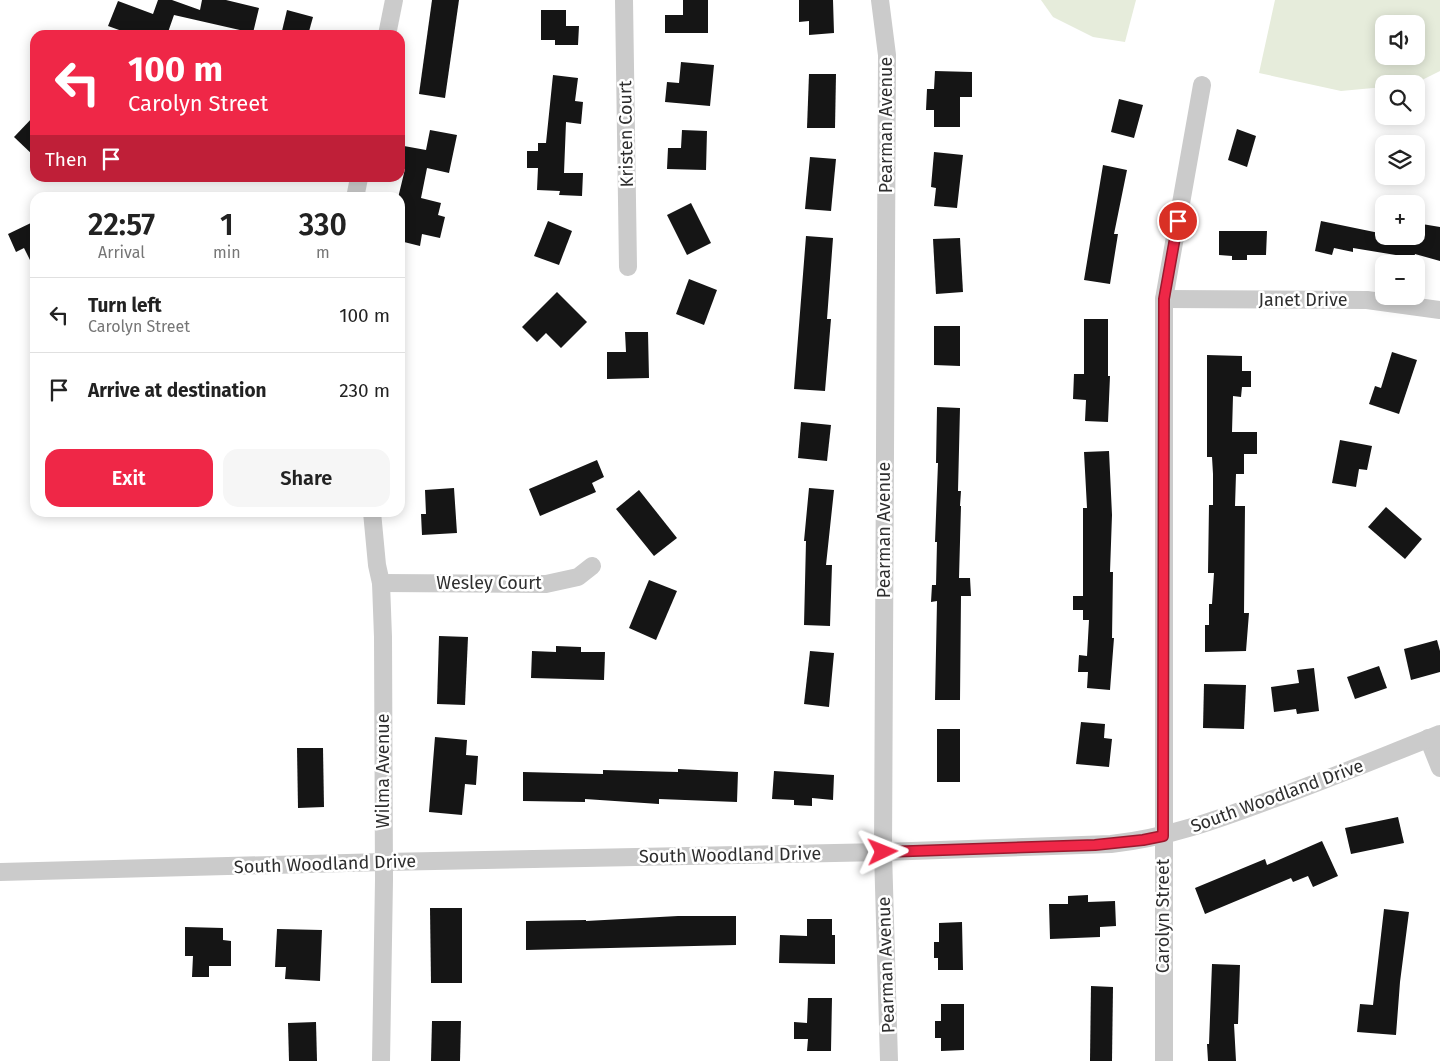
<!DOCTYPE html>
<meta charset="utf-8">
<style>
:root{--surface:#fff;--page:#f6f6f6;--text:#222;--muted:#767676;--line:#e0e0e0;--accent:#ef2747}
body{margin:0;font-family:"Fira Sans",sans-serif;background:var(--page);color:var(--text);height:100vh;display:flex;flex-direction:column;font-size:19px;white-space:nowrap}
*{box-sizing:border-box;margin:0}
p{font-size:16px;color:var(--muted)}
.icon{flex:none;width:28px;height:28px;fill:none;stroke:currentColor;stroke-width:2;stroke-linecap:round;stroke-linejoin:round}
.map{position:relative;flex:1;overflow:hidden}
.panel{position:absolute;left:30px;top:192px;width:375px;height:325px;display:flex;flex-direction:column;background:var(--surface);border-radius:15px;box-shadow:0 2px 12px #0003}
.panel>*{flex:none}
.guide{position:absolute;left:30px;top:30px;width:375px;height:152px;border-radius:15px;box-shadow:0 2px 12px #0003;background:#ef2747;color:#fff;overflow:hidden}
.controls{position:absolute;left:1375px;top:15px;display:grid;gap:10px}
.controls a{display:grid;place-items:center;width:50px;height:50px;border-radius:10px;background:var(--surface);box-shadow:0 2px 12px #0003;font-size:25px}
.pin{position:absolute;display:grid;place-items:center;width:42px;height:42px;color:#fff;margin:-21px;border:2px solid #fff;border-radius:50%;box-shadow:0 1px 5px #0007}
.me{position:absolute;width:55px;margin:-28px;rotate:88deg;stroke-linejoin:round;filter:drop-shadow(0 0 4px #0008)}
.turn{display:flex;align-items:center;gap:18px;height:105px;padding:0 15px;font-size:22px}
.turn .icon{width:65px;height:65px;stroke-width:2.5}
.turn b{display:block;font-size:35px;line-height:42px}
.then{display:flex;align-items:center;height:48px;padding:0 15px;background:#0003;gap:10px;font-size:19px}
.eta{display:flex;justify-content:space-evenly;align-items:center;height:85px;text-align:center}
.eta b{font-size:30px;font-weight:600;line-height:35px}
.button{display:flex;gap:10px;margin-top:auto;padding:10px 15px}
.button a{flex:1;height:58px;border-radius:15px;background:var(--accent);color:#fff;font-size:20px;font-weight:600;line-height:58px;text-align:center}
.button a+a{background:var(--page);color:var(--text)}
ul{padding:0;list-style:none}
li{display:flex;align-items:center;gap:15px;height:75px;padding:0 15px;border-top:1px solid var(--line)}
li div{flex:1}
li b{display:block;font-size:19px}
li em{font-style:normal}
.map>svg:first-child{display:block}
.green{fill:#e6ecdb;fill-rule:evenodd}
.building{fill:#151515}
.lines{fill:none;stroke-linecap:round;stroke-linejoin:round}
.minor{stroke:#cbcbcb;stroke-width:18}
.route-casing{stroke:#9b192e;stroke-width:12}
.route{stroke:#ef2747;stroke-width:9}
.labels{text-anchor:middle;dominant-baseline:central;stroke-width:5;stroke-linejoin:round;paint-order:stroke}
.street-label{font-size:18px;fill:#2e2e2e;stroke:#fff}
</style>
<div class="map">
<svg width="1440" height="1061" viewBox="0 0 1440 1061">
<rect width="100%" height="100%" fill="#fff"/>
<g class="green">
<path d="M1041,0H1136L1125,42L1093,37L1053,17Z"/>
<path d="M1275,0H1440V71L1414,84H1384V87L1341,91L1259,73ZM1384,24H1416V56H1384Z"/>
</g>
<g class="building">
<path d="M158,0H172L200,10L202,0H226L259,8L253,33L174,15L167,35H133L108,26L118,1L153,14Z"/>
<path d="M432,0H459L445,98L419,94Z"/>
<path d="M683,0H708V33H665V15H683Z"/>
<path d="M799,0H833L834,33L809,35V21L799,22Z"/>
<path d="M287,10L313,17L308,35H281Z"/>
<path d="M541,10H566V26H579L578,45H555V40H541Z"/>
<path d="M681,62L714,65L710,106L665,102L667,82L679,83Z"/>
<path d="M935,71L972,72V97H960V127H934V110H926L927,89H934Z"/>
<path d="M809,74H836L835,128H807Z"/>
<path d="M553,75L578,78L575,101L583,102L581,124L566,122L564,173H583L582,196L559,195L560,191L537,190L538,168H527V151H538V143H546Z"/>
<path d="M1119,99L1143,105L1134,138L1111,132Z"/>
<path d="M35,115V157L14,137Z"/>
<path d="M1237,129L1256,136L1247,167L1228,160Z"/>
<path d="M430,130L457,135L449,173L427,168L421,198L441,203L438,215L445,217L440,238L422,234L420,246L400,241V198H398L405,169L400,167L404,146L426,150Z"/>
<path d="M682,130L707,131L706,170L667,169L668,148H681Z"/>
<path d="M934,152L963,155L957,208L934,206L936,188L931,187Z"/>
<path d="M810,157L836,159L831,211L805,209Z"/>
<path d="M1103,165L1127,170L1114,234H1118L1110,284L1084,280Z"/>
<path d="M691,203L711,243L687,255L667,215Z"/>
<path d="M35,221V270L24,248L16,252L8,234Z"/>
<path d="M548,221L572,231L559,265L534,256Z"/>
<path d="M1321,221L1384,234V236H1416V223L1440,227V261L1415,254L1414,258L1353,248V252L1334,248L1332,255L1315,251Z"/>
<path d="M1219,231H1267L1266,255H1247V260H1232V256L1219,255Z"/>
<path d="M806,236L833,238L827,319H831L825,391L794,389Z"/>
<path d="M960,238L963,292L936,294L933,239Z"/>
<path d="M689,279L717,290L704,325L676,314Z"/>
<path d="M557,292L587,322L561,348L546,333L537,342L522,327Z"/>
<path d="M1084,319H1108V376H1110L1108,422L1085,421L1086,400L1073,399L1074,374H1084Z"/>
<path d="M934,326H960V366L934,365Z"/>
<path d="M625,332H648L649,378L607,379V352H626Z"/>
<path d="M1392,352L1417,360L1399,414L1369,404L1375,386L1381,388Z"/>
<path d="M1207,355L1242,356V371H1251V387H1242L1241,397L1233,396L1232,432H1257V454H1244V474H1236L1235,506H1245L1244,613H1249L1246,651L1205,652V625H1209V604H1212L1214,573H1208L1209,505H1213V474L1212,457H1207Z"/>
<path d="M937,407L960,408L958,491H961L960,506H961L959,578H970L971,596H961L960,700H935L937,601L931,602L932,585H936L937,542H935L938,463H936Z"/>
<path d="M801,422L831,425L827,461L798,458Z"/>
<path d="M1340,440L1372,446L1367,470L1359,469L1356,487L1332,483Z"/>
<path d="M1109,451L1112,515L1110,572H1113L1112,638H1114L1110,690L1087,688L1088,672H1078L1079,655L1087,656L1089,620H1083V610H1073V596H1083V508H1087L1084,452Z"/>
<path d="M597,460L604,477L592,483L596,492L540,516L529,489Z"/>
<path d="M454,488L457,533L422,535L421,514H426L425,490Z"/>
<path d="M809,488L834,490L826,565H832L830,626L804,625L806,541H804Z"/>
<path d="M639,490L677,538L654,556L616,509Z"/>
<path d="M1386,507L1422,539L1405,559L1368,527Z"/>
<path d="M649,580L677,591L656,640L629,628Z"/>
<path d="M439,636L468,637L465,705L437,704Z"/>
<path d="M1437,640L1440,651V672L1411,680L1404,649Z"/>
<path d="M556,646L581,647V652H605L604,680L531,678L532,651L556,652Z"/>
<path d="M810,651L834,653L829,707L804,704Z"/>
<path d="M1379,666L1387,688L1355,699L1347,677Z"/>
<path d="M1314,668L1319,711L1297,714L1296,709L1274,712L1271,687L1299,683L1297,670Z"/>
<path d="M1204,684L1246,685L1244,729L1203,728Z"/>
<path d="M1081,722L1105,724L1104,738L1112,739L1109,767L1076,764Z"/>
<rect x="937" y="729" width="23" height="53"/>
<path d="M435,737L467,740L466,755L478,756L476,785L465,784L462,815L429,812Z"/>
<path d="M297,748H323L324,807L298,808Z"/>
<path d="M678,769L738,772L737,802L659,799V804L585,799V802L523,801V772L603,774V770L678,772Z"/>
<path d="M774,771L834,775L833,800L812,798V806L794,805V800L772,799Z"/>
<path d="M1398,817L1404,843L1351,854L1345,828Z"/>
<path d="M1322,841L1338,876L1313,887L1308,876L1293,882L1291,878L1205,914L1195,888L1265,859L1267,865Z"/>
<path d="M1088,895V902L1115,901L1116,926L1100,927V937L1050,939L1049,904H1068V896Z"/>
<path d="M430,908H462V983H431Z"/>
<path d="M1384,909L1409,912L1400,982L1396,1035L1357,1032L1360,1004L1373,1005Z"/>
<path d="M678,916H736V945L526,950V921L586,920V921Z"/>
<path d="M807,919H832V935H835V964L779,963L780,935L807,936Z"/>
<path d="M962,922L963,970H938V958H934V942H939V923Z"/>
<path d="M185,927L223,928V940L231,941V966H209V977H192L193,956H185Z"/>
<path d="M277,929L322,930L320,981L285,979L286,967H275Z"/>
<path d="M1212,964L1240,965L1238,1024H1234L1236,1061H1208L1207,1044H1209Z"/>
<path d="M1091,986L1113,987L1112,1061H1090Z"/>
<path d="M808,998H832L831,1051H807L808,1039H794V1022L807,1023Z"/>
<path d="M941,1004H964V1050L941,1051V1038H935V1021H941Z"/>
<path d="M432,1021H461L460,1061H431Z"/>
<path d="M316,1022L317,1061H289L288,1023Z"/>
</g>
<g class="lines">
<g class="minor">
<path d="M624,0L628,267"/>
<path d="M880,0L887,55L883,852L889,1061"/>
<path d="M387,35L394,0"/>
<path d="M355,198L359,178"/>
<path d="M1164,299L1367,300L1440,310"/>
<path d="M372,512L377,565L381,583L383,637L384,880L381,1061"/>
<path d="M381,583L546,584L578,577L592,566"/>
<path d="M1428,738L1440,768"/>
<path d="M0,872L384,862L883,852L1111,844C1168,838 1219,819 1273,799C1329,779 1384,756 1440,734"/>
<path d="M1164,1061V299L1202,85"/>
</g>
</g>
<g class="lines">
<defs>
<path id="route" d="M883,852L1095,845L1143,840L1163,836L1164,299L1178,221"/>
</defs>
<use href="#route" class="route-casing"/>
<use href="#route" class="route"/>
</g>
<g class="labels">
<g class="street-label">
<text transform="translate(886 125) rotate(-90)">Pearman Avenue</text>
<text transform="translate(626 134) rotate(-91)">Kristen Court</text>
<text x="1303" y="300">Janet Drive</text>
<text transform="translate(884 530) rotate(-90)">Pearman Avenue</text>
<text x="489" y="583">Wesley Court</text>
<text transform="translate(383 771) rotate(-90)">Wilma Avenue</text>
<text transform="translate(1277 796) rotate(-20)">South Woodland Drive</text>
<text transform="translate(730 855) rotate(-1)">South Woodland Drive</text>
<text transform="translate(325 864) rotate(-2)">South Woodland Drive</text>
<text transform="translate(1163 916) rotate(-90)">Carolyn Street</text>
<text transform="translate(886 965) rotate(-92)">Pearman Avenue</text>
</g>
</g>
</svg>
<div class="controls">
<a><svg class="icon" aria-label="sound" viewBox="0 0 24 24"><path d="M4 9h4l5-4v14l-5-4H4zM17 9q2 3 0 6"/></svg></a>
<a><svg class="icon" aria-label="search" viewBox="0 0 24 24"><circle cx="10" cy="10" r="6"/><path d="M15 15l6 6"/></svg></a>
<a><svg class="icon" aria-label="layers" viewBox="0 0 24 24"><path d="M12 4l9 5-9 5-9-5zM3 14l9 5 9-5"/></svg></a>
<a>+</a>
<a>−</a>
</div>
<div class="pin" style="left:1178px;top:221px;background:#d93025"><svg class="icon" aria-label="arrive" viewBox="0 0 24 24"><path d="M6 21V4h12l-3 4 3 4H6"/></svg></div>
<svg class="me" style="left:883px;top:852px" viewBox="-20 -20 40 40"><path d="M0-17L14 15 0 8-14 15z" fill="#ef2747" stroke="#fff" stroke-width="4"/></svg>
<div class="guide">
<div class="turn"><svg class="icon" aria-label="left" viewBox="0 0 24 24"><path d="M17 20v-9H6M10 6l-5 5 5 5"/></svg><div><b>100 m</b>Carolyn Street</div></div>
<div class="then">Then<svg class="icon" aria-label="arrive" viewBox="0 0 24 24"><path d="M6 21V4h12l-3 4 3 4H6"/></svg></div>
</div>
<section class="panel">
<div class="eta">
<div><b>22:57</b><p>Arrival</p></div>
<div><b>1</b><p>min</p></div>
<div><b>330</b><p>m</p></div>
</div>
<ul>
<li><svg class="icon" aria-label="left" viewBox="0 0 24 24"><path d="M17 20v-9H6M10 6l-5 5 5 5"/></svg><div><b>Turn left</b><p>Carolyn Street</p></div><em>100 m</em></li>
<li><svg class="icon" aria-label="arrive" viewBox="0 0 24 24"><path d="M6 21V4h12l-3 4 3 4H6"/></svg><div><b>Arrive at destination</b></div><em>230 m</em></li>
</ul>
<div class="button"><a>Exit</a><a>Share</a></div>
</section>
</div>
